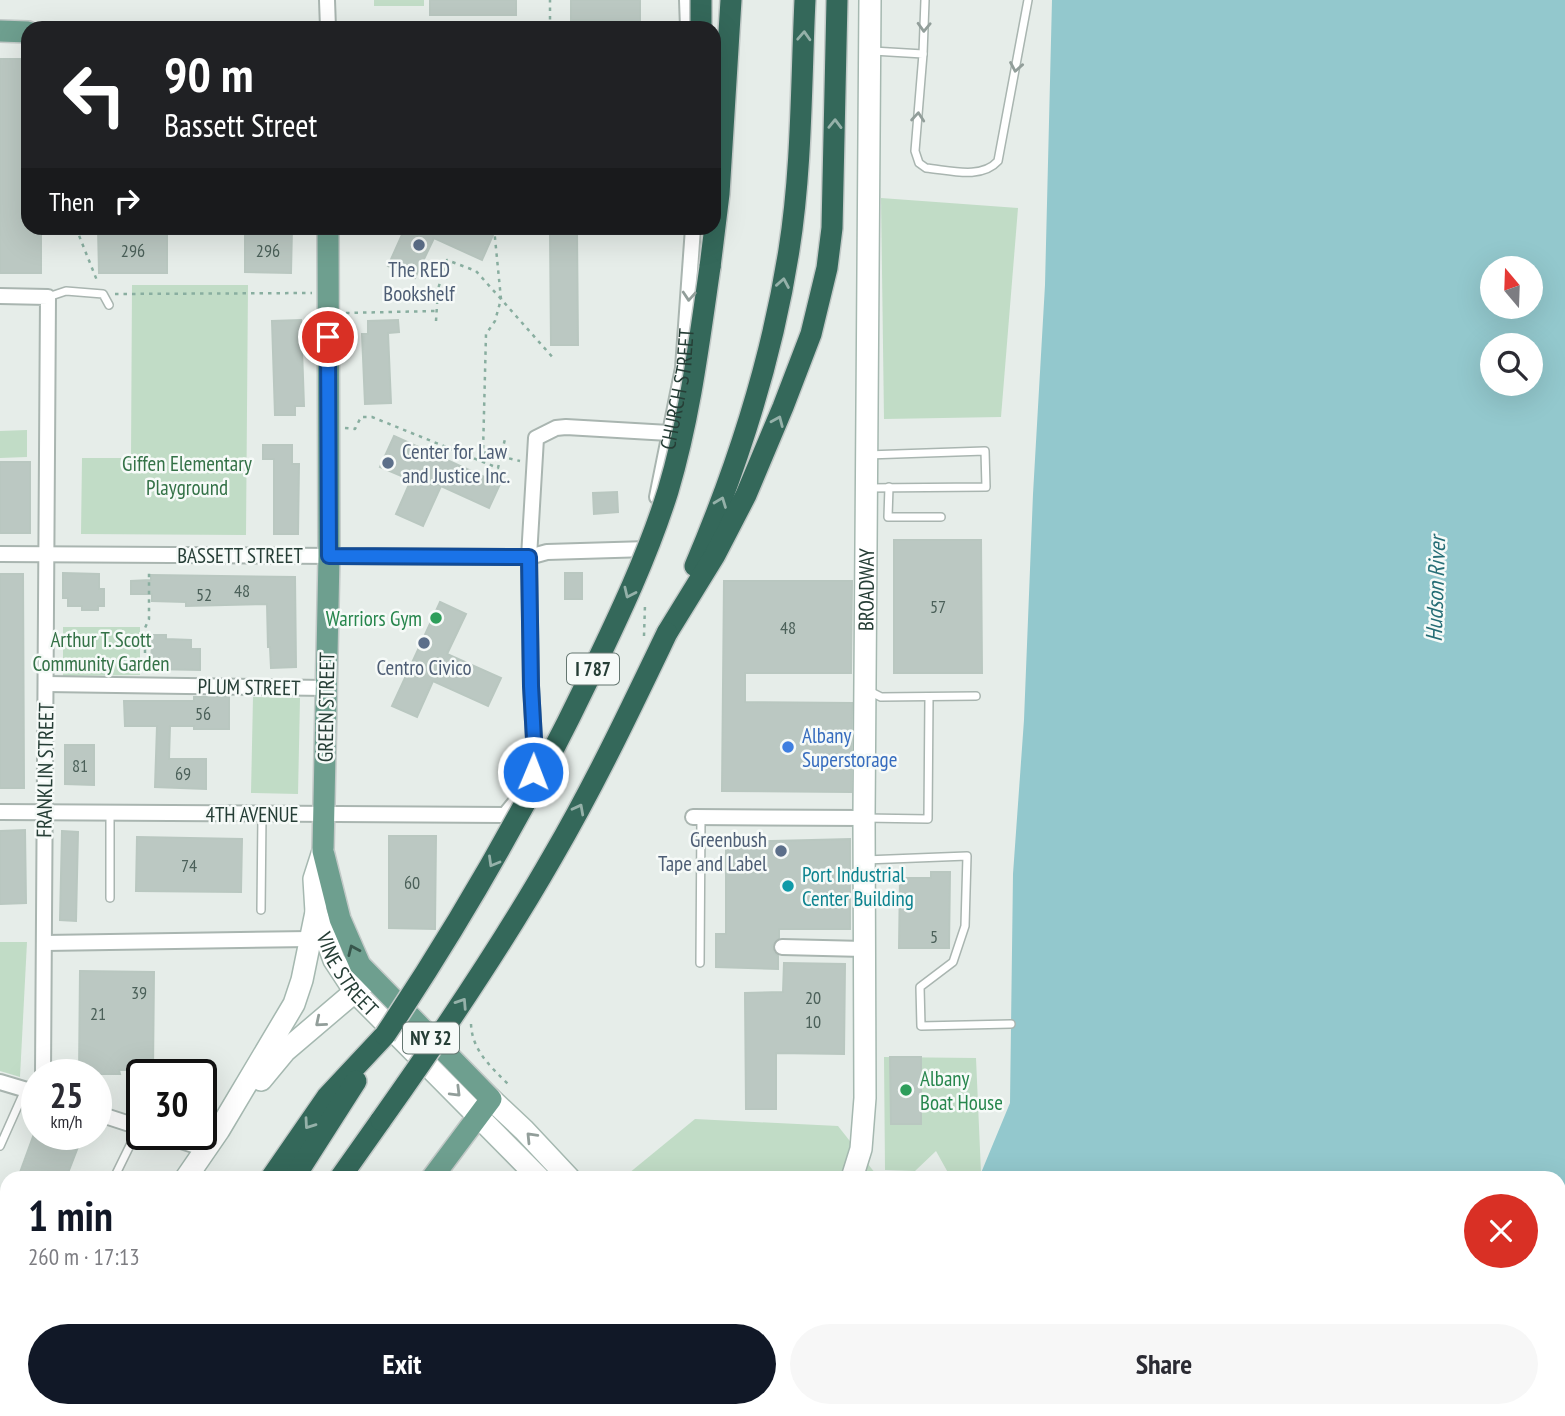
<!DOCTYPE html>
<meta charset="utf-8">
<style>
:root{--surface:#fff;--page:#f7f7f7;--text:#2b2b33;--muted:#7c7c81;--accent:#111827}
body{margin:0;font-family:"PT Sans Narrow",sans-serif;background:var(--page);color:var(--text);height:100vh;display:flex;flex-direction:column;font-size:26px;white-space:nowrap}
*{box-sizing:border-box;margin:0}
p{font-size:23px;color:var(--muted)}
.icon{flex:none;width:38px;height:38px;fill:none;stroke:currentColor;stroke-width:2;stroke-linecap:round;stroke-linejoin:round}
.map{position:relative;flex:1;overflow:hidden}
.drawer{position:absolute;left:0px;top:1171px;width:1566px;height:247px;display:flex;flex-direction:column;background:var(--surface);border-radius:21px 21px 0 0;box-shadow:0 7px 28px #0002}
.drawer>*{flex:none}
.hud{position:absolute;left:21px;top:21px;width:700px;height:214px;border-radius:21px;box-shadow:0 7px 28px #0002;background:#202124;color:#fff;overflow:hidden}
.needle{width:46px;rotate:341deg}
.buttons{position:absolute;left:1480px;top:256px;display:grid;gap:14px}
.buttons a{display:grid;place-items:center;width:63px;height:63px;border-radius:50%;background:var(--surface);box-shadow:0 7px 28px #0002;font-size:35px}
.speed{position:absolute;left:21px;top:1059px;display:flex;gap:14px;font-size:35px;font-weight:700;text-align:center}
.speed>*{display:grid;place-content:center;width:91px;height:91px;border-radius:50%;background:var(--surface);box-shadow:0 7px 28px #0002;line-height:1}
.speed small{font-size:18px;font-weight:400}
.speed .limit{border:4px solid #111;border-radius:10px;background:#fff;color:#111}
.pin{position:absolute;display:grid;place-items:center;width:60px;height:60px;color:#fff;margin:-30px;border:4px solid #fff;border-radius:50%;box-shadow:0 2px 7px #0007}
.me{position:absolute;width:77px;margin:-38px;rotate:1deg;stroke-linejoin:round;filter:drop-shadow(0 0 5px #0008)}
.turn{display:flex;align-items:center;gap:24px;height:147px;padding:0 28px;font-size:32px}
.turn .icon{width:91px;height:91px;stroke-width:2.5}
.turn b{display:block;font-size:49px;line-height:60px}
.then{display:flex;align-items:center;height:66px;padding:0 28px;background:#0003;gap:14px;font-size:26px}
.round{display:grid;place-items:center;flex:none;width:74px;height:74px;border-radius:37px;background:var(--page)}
.head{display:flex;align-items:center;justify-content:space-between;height:119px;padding:0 28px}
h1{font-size:42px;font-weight:800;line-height:52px;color:var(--accent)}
.action{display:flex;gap:14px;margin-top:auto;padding:14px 28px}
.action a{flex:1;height:80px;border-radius:42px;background:var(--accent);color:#fff;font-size:28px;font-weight:800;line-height:80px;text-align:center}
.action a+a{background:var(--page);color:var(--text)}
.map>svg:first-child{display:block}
.green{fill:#c1dcc6}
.water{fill:#93c8cd;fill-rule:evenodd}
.building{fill:#bbc8c2;stroke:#b9c7c0;stroke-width:2}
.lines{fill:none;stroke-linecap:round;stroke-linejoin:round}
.lane-casing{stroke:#a9b5b0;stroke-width:10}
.street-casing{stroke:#a9b5b0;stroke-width:18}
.secondary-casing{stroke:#a5b8b0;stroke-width:24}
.primary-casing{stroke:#c2c9c7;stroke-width:24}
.highway-casing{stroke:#c2c9c7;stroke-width:24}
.path{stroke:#89aea0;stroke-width:2.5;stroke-dasharray:3.5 5;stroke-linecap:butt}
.lane{stroke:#fff;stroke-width:7}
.street{stroke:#fff;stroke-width:14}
.secondary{stroke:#fff;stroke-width:21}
.primary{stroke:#6e9f8f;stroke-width:21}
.highway{stroke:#34685a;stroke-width:21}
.rail-casing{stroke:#617971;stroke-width:7}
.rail{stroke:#f6faf8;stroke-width:4.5;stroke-dasharray:13;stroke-linecap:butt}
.highway-bridge-casing{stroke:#c2c9c7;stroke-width:24;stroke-linecap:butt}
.highway-bridge{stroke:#34685a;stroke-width:21}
.oneway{stroke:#929e9a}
.oneway2{stroke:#95b1a9}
.oneway3{stroke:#38564c}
.route-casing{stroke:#114b97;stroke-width:18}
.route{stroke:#1a73e8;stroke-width:12}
.service-dot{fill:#5c6f8a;stroke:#f6faf8;stroke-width:2.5}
.leisure-dot{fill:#2e9e5b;stroke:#f6faf8;stroke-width:2.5}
.shop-dot{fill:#3f7fe0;stroke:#f6faf8;stroke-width:2.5}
.culture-dot{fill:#0f9aa8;stroke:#f6faf8;stroke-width:2.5}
.labels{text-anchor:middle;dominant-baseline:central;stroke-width:5;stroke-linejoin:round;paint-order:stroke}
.number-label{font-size:18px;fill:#4b6059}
.shield{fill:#f6faf8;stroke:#647670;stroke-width:2}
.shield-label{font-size:19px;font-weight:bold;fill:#263e36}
.service-label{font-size:21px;fill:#4e5e75;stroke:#f6faf8}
.street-label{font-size:21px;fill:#263e36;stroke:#f6faf8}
.park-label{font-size:21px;fill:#347247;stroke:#f6faf8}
.leisure-label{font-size:21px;fill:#27864d;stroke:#f6faf8;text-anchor:end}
.shop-label{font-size:21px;fill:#366cbe;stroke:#f6faf8;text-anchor:start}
.culture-label{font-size:21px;fill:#0d838f;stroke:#f6faf8;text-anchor:start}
.water-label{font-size:23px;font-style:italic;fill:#256d75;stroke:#f6faf8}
</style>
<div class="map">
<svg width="1565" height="1416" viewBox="0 0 1565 1416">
<rect width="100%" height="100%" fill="#e6ede9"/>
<g class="green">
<rect x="374" y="0" width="50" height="6"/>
<path d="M881,198L1018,208L1001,417L884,419Z"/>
<path d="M132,285H248L246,535L81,534L82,458H131Z"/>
<path d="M27,430V457L0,458V431Z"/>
<path d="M63,627H140V675L63,676Z"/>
<path d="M253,697L300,698L298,794L251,793Z"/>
<path d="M0,942H27L20,1077L0,1071Z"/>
<path d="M884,1057L976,1058L981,1173L970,1178H951L936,1151L915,1171L885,1170Z"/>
<path d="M695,1119L838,1126L879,1178H623Z"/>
<path d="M702,1411L703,1410L969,1411L964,1416H703Z"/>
</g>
<path class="water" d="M1052,0H1565V1416H964L969,1410H1559V1178H970L981,1173L1010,1103L1013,874L1024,720L1033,494L1045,285ZM1493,268H1531V306H1493ZM1493,345H1531V383H1493Z"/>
<g class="building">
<rect x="430" y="0" width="86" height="15"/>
<path d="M571,0H640V21L571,20Z"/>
<path d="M0,59H28V228H41V273H0Z"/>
<path d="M98,228H167V273H99Z"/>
<path d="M245,228H292L291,273L245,272Z"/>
<path d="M405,228H476L493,235L482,260L434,238L415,278L388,266Z"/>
<path d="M550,231H577L578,345H551Z"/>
<path d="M301,320L304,406H295V415H275L272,321Z"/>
<path d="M398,320L399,332L388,333L391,403L365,404L362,334H368V321Z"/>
<path d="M394,436L500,484L489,508L441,486L423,526L396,514L411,480L380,467Z"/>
<path d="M263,445H292V464H299L298,534H274V459H263Z"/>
<rect x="0" y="462" width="30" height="71"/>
<path d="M617,492L618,512L594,514L593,493Z"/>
<path d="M894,540H981L982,673H894Z"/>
<path d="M63,573L99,574V589H104V606H98V610H82V606H68V598H63Z"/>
<rect x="565" y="573" width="17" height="26"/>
<path d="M0,574H23L24,788H0Z"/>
<path d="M151,575L295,577L296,667L271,668L270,647H268L267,604L186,606V602L152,601V594H131V581L151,580Z"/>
<path d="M724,581H852L851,673H745V702L852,703L851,792L722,791Z"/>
<path d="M440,602L466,614L447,654L501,678L488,706L433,681L417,717L392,706Z"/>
<path d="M152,635H166V639L191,640V649H200V670L151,669Z"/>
<path d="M194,697H229V729H194V726H170L169,759H206V789L155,787L157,726H125L124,701H194Z"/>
<path d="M65,745H94V785L65,784Z"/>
<path d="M25,830L26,903L0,904V831Z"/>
<path d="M62,831L78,832L76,921L60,920Z"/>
<path d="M389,836H436L435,929L389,928Z"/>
<path d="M137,837L242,839L241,892L136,891Z"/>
<path d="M850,839V929H779V938L772,946L774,952L778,956V969L716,967V934H726V842Z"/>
<path d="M931,872H950L949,948H899L900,878H931Z"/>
<path d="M784,963L845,964L844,1054L776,1053V1109H746L745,993L783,992Z"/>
<path d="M80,971L154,972L153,1070H119L120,1074H79Z"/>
<path d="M890,1057H921V1124H891Z"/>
<path d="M34,1134H83L66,1178H18Z"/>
</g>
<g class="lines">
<defs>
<g id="lane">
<path d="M873,51L923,54L915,151L919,163L926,168C949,170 981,180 998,161L1028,0"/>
<path d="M923,54L925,0"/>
<path d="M48,297L66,291L103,294L109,305"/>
<path d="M867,455L985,451L986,487L867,488"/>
<path d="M889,487L888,517H941"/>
<path d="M869,691L881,697L976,696"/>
<path d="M110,813V898"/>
<path d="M865,818L928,819L929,697"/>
<path d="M865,860L967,856L965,926L953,962L920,987L921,1026L1011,1024"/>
<path d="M261,910L262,814"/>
<path d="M700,963L701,817"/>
<path d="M0,1146L25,1090"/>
<path d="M114,1178L139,1127"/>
<path d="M0,1348L7,1337"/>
<path d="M305,1416L309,1410"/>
<path d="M541,1416L544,1410"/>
</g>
<g id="street">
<path d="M327,0L328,28"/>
<path d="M687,0L688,28"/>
<path d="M0,296L48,297L43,1074"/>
<path id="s1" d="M657,497L683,368L693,228"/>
<path d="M0,554L529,557L547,552L648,549L649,544"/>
<path d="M46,684L326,688"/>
<path d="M0,812L505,815L527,788L533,772L535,757L531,686L529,557L536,438L556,428L566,427L669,433"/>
<path d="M693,817L864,818"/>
<path d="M45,943L310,939"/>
<path d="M782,947L864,949"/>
<path d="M0,1082L37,1093"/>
<path d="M96,1113L142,1128"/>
<path d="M159,1134L206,1149"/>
</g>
<g id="secondary">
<path id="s2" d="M316,912L334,960L355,992L539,1178"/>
<path d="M261,1080L285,1051L365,983"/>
<path d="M491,1099L524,1130L569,1178"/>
<path d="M186,1178L219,1130L294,1004L302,980L316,912L314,879L323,851"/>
<path id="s3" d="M852,1178L861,1149L865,1098L864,818L870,0"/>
<path d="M664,1410L665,1416"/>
<path d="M688,1410L689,1416"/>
<path d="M17,1416L21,1410"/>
</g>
<g id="primary">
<path d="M0,31L28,32"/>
<path d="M328,228L329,556L323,851L340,919L360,965L491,1099L432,1178"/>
<path d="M264,1416L268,1410"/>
</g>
<g id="highway">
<path d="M710,267L719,194L731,0"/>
<path d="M695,566C738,465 772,359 789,250C802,168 801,83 805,0"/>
<path d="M667,633L715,555L746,495L783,407L811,334L827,268L832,228L837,0"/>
<path d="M271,1178L327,1097L385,1035"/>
<path d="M294,1178L356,1081"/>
<path d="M340,1178L381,1120"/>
<path d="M82,1416L87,1410"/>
<path d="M125,1416L129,1410"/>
<path d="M172,1416L176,1410"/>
<path d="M206,1416L209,1410"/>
</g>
</defs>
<use href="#lane" class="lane-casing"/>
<use href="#street" class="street-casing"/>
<use href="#secondary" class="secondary-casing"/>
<use href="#primary" class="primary-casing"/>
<use href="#highway" class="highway-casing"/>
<g class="path">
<path d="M550,28V0"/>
<path d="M76,228L98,283"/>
<path d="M494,228L501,299L555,360"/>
<path d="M115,294L312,293"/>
<path d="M346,313L436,311"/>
<path d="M436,321L438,289L447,260L476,271L501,299L495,321L486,334L483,452L520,461"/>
<path d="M345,428L355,429L361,417H372L498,468L505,439"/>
<path d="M644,636L645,605"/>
<path d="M145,670V628L149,619V569"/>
<path d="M471,1024C472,1050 490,1066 508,1084L507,1088"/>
<path d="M973,1177L974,1178"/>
<path d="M948,1410L952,1414L955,1410"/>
<path d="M732,1416L734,1410"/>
<path d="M901,1416L904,1410"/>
</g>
<use href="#lane" class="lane"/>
<use href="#street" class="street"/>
<use href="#secondary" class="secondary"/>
<use href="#primary" class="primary"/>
<use href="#highway" class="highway"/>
<defs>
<g id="rail">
<path d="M367,1416L371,1410"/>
<path d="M392,1416L395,1410"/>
<path d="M407,1416L411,1410"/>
<path d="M433,1416L437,1410"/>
<path d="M459,1416L463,1410"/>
<path d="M493,1416L497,1410"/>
</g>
</defs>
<use href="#rail" class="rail-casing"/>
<use href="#rail" class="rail"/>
<defs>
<g id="highway-bridge">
<path d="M701,28V0"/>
<path d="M385,1035C462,920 530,801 590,676C619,616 648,555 668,491C690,417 699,343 710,267"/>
<path d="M381,1120C442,1034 501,947 553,856C595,784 631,708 667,633"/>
</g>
</defs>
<use href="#highway-bridge" class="highway-bridge-casing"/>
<use href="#highway-bridge" class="highway-bridge"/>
</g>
<defs><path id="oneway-chevron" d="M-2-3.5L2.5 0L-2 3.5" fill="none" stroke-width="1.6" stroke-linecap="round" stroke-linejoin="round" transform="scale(1.75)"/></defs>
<g class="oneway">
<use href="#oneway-chevron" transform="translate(924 27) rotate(92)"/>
<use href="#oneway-chevron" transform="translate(1016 67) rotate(100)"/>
<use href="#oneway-chevron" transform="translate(918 117) rotate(-85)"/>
<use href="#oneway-chevron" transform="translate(689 296) rotate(94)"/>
<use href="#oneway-chevron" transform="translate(320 1022) rotate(140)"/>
<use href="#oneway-chevron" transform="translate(456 1092) rotate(45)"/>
<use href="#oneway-chevron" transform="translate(531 1137) rotate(-134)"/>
</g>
<g class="oneway2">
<use href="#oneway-chevron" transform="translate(804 36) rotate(-87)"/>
<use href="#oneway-chevron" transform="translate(835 124) rotate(-89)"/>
<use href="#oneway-chevron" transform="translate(783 283) rotate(-80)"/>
<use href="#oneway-chevron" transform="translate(778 421) rotate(-67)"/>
<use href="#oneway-chevron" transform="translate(721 502) rotate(-69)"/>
<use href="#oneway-chevron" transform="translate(629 593) rotate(115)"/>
<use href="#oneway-chevron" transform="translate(579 809) rotate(-62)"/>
<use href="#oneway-chevron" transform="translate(493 862) rotate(120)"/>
<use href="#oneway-chevron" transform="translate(462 1003) rotate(-57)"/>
<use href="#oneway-chevron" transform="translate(309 1124) rotate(125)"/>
</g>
<use class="oneway3" href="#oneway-chevron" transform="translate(353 950) rotate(-114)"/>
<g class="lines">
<defs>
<path id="route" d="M328,337L329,556L529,557L531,686L535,757L533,772"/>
</defs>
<use href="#route" class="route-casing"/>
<use href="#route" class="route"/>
</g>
<g class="service-dot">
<circle cx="419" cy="245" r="7"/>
<circle cx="388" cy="463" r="7"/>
<circle cx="424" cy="643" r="7"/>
<circle cx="781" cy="851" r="7"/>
</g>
<g class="leisure-dot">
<circle cx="436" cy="618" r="7"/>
<circle cx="906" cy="1090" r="7"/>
</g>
<circle class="shop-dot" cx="788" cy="747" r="7"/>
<circle class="culture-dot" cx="788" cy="886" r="7"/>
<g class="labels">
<g class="number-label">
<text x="133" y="250">296</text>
<text x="268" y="250">296</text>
<text x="242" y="590">48</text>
<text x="204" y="594">52</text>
<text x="938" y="606">57</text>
<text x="788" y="627">48</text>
<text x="203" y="713">56</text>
<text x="80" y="765">81</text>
<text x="183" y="773">69</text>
<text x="189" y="865">74</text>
<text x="412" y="882">60</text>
<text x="934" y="936">5</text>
<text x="139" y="992">39</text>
<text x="813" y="997">20</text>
<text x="98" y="1013">21</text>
<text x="813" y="1021">10</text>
</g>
<g class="shield">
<rect x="567" y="653.5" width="52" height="31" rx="5"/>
<rect x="403" y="1022.5" width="56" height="31" rx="5"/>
</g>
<g class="shield-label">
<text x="593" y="669">I 787</text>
<text x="431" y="1038">NY 32</text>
</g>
<g class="service-label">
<text x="419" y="269">The RED<tspan x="419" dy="24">Bookshelf</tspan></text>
<text x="402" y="451" text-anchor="start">Center for Law<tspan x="402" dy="24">and Justice Inc.</tspan></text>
<text x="424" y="667">Centro Civico</text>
<text x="767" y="839" text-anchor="end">Greenbush<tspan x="767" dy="24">Tape and Label</tspan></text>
</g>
<g class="street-label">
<text stroke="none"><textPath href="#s1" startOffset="110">CHURCH STREET</textPath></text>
<text x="240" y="555">BASSETT STREET</text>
<text stroke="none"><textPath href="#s3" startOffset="590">BROADWAY</textPath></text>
<text transform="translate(249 687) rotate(1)">PLUM STREET</text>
<text transform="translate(326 707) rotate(-89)">GREEN STREET</text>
<text transform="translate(45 770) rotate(-89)">FRANKLIN STREET</text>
<text x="252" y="814">4TH AVENUE</text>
<text stroke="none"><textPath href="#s2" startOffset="70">VINE STREET</textPath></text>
</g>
<g class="park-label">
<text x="187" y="463">Giffen Elementary<tspan x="187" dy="24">Playground</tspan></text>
<text x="101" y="639">Arthur T. Scott<tspan x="101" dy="24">Community Garden</tspan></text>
</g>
<g class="leisure-label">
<text x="422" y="618">Warriors Gym</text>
<text x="920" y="1078" text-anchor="start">Albany<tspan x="920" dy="24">Boat House</tspan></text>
</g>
<g class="shop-label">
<text x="802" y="735">Albany<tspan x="802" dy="24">Superstorage</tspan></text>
</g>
<g class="culture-label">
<text x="802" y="874">Port Industrial<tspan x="802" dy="24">Center Building</tspan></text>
</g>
<g class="water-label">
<text transform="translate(1435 589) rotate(-88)">Hudson River</text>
</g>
</g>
</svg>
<div class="buttons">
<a><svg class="needle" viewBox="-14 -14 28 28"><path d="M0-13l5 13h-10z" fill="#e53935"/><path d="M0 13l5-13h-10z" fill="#7c7c81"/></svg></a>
<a><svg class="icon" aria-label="search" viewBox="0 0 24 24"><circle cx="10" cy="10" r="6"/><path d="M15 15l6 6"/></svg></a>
</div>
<div class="speed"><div>25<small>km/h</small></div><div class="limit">30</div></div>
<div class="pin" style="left:328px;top:337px;background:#d93025"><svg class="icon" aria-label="arrive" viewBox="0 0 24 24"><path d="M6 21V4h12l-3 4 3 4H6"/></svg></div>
<svg class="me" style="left:533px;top:772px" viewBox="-20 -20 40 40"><circle r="17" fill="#1a73e8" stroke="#fff" stroke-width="3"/><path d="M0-11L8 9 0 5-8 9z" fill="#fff"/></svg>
<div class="hud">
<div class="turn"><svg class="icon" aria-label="left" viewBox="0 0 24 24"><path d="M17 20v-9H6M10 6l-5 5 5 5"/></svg><div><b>90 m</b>Bassett Street</div></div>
<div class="then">Then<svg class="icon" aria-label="right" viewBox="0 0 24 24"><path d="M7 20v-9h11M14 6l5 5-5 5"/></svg></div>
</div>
<section class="drawer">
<div class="head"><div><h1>1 min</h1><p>260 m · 17:13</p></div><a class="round" style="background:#d93025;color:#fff"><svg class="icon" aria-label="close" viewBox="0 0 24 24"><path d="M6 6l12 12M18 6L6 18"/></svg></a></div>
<div class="action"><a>Exit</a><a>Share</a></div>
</section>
</div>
